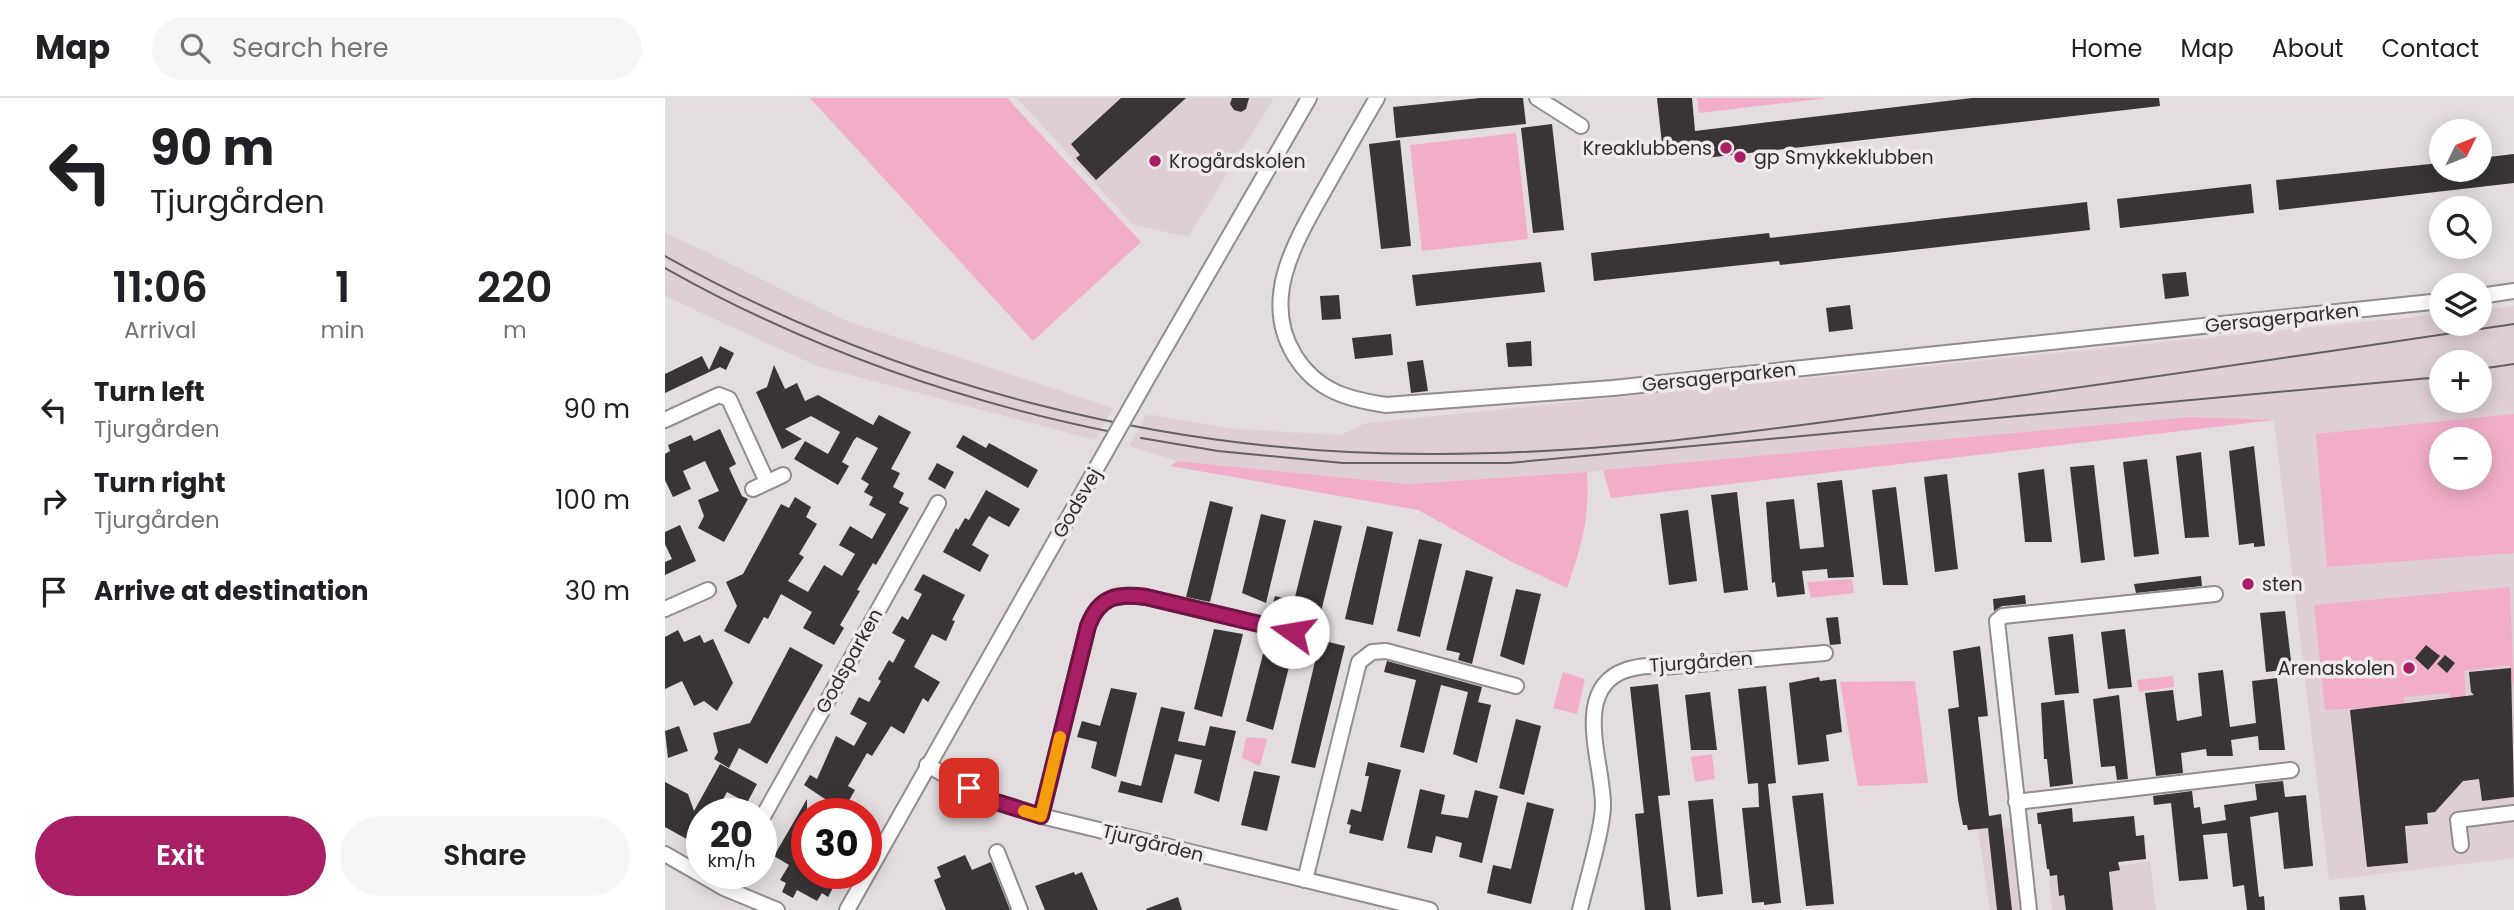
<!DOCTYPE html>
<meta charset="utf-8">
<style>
:root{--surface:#fff;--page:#f6f6f6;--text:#202124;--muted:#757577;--line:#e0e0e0;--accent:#a81f66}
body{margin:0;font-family:Poppins,sans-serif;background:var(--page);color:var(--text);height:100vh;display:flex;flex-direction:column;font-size:26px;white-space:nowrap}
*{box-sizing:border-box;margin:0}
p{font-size:23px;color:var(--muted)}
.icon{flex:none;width:38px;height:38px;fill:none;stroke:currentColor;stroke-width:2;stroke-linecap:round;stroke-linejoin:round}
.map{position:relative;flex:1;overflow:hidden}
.side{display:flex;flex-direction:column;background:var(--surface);width:665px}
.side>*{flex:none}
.top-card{background:#fff;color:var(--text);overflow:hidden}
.needle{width:46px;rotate:47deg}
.fabs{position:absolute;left:1764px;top:21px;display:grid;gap:14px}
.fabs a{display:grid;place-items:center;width:63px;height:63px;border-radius:50%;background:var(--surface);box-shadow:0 4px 18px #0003;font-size:35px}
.speed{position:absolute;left:21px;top:700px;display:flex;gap:14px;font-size:35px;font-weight:700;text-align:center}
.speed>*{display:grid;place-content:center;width:91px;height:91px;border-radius:50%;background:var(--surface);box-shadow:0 4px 18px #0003;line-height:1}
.speed small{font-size:18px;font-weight:400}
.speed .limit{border:10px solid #d22;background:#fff;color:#111}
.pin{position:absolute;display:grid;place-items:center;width:60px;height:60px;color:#fff;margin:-30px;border-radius:14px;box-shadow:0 4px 10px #0006}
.me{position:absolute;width:77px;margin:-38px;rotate:283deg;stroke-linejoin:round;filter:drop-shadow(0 0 5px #0008)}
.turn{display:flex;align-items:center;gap:24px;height:147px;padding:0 35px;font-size:32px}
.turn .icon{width:91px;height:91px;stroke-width:2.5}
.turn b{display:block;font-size:49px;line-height:60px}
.eta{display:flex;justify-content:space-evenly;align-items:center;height:119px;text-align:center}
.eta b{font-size:42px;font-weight:600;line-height:49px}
.button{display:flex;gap:14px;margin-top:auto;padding:14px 35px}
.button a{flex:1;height:80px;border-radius:42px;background:var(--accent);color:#fff;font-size:28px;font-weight:600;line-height:80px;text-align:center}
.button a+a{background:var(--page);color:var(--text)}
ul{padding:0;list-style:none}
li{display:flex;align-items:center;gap:21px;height:91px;padding:0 35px}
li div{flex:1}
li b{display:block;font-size:26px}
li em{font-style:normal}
header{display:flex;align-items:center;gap:42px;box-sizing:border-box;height:98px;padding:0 35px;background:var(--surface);border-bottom:2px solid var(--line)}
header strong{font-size:33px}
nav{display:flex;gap:38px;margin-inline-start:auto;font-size:24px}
.search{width:490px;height:63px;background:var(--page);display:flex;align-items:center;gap:18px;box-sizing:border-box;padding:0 24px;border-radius:38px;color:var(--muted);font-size:26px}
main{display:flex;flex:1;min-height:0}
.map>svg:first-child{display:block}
.built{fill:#decfd4;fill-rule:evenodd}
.green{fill:#f2aec8;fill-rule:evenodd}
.building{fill:#393436}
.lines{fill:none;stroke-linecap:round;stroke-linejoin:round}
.minor-casing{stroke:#928c8e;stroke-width:18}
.minor{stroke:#fff;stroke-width:14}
.tram{stroke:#636060;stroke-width:2}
.minor-bridge-casing{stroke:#928c8e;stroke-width:18;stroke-linecap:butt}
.minor-bridge{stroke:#fff;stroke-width:14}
.route-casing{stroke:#6d1442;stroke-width:18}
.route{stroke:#a81f66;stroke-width:12}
.slow{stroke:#f59e0b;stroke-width:12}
.poi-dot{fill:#a81f66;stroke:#f0eaec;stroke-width:2.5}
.labels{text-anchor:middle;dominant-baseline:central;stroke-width:7;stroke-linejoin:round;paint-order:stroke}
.poi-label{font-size:19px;fill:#2e2c2c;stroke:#f0eaec;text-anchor:start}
.street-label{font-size:19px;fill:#2e2c2c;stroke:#f0eaec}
</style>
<header>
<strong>Map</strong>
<div class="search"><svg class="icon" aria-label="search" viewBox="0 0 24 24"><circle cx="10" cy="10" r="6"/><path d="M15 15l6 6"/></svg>Search here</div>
<nav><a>Home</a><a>Map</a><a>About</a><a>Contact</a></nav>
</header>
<main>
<section class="side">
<div class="top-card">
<div class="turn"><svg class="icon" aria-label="left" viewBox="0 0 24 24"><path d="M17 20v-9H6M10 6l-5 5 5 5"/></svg><div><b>90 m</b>Tjurgården</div></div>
</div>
<div class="eta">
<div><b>11:06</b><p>Arrival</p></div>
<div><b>1</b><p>min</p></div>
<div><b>220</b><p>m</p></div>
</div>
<ul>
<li><svg class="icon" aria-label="left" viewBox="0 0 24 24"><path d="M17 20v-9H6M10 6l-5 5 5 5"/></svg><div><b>Turn left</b><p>Tjurgården</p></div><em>90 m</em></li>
<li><svg class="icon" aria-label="right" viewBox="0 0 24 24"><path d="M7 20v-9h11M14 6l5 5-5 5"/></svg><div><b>Turn right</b><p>Tjurgården</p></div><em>100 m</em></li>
<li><svg class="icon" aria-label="arrive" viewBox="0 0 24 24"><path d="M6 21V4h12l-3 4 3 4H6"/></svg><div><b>Arrive at destination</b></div><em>30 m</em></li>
</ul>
<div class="button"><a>Exit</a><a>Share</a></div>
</section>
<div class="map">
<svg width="1849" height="812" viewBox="0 0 1849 812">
<rect width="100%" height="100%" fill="#e3dddf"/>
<g class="built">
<path d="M352,0H609L523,139L467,126Z"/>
<path d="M0,134L182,223L448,310L430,342L152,268L0,198Z"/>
<path d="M1849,208V760L1664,782L1609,322L1526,320L922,374L744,386L512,363L464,348L482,316L571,331L676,337L701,325L1776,216V226H1815V212ZM1776,264H1815V303H1776ZM1776,341H1815V380H1776Z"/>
<path d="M1348,730L1358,812H1325L1313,731Z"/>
<path d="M1485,763L1491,812H1387L1384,779Z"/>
</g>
<g class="green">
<path d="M145,0H342L476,144L368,243Z"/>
<path d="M1032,0H1163L1034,15Z"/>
<path d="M851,35L863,141L757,153L745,47Z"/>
<path d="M1849,316V455L1662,469L1651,336ZM1776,341H1815V380H1776Z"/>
<path d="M1526,319L1610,322L946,400L938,372Z"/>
<path d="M512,363L744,386L922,374C925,419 917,447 902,490L845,463L753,412L506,368Z"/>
<path d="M1187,481L1189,495L1146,500L1142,484Z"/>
<path d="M1845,489L1849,592L1844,567L1799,573L1804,646L1793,648L1784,595L1739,599L1740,608L1660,612L1649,507Z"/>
<path d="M898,574L920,581L912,616L888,610Z"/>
<path d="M1508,578L1509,589L1474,594L1472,582Z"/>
<path d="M1250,583L1263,685L1193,688L1175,584Z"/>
<path d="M581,639L602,641L595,668L577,660Z"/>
<path d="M1047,656L1050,681L1030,684L1026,659Z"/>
</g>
<g class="building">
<path d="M456,0H521L431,82L411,60L415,57L406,46Z"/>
<path d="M567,0H584L581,11L576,14L569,12L565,6Z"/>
<path d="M815,0H858L861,26L731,40L728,9Z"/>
<path d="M992,0H1027L1030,33L1307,0H1494L1495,8L1040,60L1039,52L998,55Z"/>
<path d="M887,26L899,132L868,135L856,30Z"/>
<path d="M735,42L746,148L716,151L704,46Z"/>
<path d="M1849,56V85L1614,112L1611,82L1775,65V72H1815V60Z"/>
<path d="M1586,86L1589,115L1455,130L1452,101Z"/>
<path d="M1422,104L1425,132L1115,167L1114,163L929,183L926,155L1104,135L1105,140Z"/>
<path d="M876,164L880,194L751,208L747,177Z"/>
<path d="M1521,174L1524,198L1500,201L1497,176Z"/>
<path d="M674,197L676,221L657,222L655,198Z"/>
<path d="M1185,207L1188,231L1164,234L1161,210Z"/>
<path d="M726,236L728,257L690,261L687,240Z"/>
<path d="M866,243L867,268L843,269L841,245Z"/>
<path d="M55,248L69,255L61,272L55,269L0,295V276L37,258L44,272Z"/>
<path d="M758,262L763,293L746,295L742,264Z"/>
<path d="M109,267L120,291L132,285L140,303L153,297L208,327L214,317L246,334L226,371L235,375L228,389L239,395L234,405L244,410L211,467L208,465L192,492L195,493L175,527L179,530L169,547L138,530L147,514L116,496L103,521L99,519L84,546L59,533L72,508L61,484L78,476L116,406L124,410L130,399L146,409L141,419L152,426L134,456L139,459L123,483L143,494L159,467L177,478L190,456L174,447L185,428L207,441L221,416L204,407L208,399L199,394L204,386L196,381L213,350L192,339L189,342L177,364L184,368L173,387L129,361L140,343L163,356L175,334L146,318L120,331L137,341L117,351L91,294L102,289Z"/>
<path d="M55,331L71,366L64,370L77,398L83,401L59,444L33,430L39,418L33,402L54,393L40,363L18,373L26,391L8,399L0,382V356L5,353L3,347L26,337L29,343Z"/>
<path d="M298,337L321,350L324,345L373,372L363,390L291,349Z"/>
<path d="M1589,348L1600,448L1589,449V445L1574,447L1564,353Z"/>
<path d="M1536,354L1544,439L1520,440L1511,358Z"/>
<path d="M1482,361L1494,456L1469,459L1458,364Z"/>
<path d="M272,365L289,374L280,391L263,381Z"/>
<path d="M1429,367L1440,462L1416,465L1405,369Z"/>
<path d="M1379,371L1387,444H1360L1353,375Z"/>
<path d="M1282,376L1293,471L1270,474L1259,379Z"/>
<path d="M1177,382L1189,479L1163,480L1162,471L1137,473L1140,496L1112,499L1110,484L1107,485L1101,404L1129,401L1135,451L1159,449L1152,385Z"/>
<path d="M1231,389L1243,487H1218L1207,392Z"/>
<path d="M321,392L355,411L344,429L324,418L320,424L307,447L324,457L315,474L278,454L291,430L293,432L300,420L304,422Z"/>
<path d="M1072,394L1083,492L1059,495L1046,397Z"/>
<path d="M545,403L568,409L545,504L521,499Z"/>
<path d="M1023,412L1032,483L1004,487L995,416Z"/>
<path d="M596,416L621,422L601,505L577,495Z"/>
<path d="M649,422L677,428L654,522L607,510L610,498L629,503Z"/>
<path d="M15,427L31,463L0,477V464L7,461L0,446V434Z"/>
<path d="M702,428L728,434L708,527L680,521Z"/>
<path d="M754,441L777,446L755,539L732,533Z"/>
<path d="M801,472L828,479L807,566L793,562L795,555L781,552Z"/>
<path d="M258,476L300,497L287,522L290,523L281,543L267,536L249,569L275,584L263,604L258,600L239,636L226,628L207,658L202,655L183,688L190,692L178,713L139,687L145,677L152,681L171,638L189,648L202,625L185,616L194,599L204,604L216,583L213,581L224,562L228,565L240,542L227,535L237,518L243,522L257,496L249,492Z"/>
<path d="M1536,478L1537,488L1471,495L1469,486Z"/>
<path d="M851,491L876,496L859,567L835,558Z"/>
<path d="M1360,497L1361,506L1337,508L1329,513L1328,501Z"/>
<path d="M1620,513L1627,571L1601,574L1595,515Z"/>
<path d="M1173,519L1176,546L1165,547L1161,520Z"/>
<path d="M549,531L578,536L557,619L529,611Z"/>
<path d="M1460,531L1467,589L1443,591L1436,534Z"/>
<path d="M13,532L19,544L35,537L39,545L48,541L68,585L52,613L39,603L29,608L17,583L0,591V539Z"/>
<path d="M1408,536L1414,595L1390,597L1383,539Z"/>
<path d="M639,538L680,548L650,670L626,665L652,555L637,552Z"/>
<path d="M1761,547L1775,558L1763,572L1750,560Z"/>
<path d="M1315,548L1323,618L1313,619L1324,718L1336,716L1347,812H1332L1323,730L1303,732L1302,727H1298L1293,702L1283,611L1294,609L1288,553Z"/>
<path d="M125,549L158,567L102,666L74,650L64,670L49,661L53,654L48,635L85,625Z"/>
<path d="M598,556L626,561L608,632L581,623Z"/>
<path d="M1780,557L1790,565L1782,575L1772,566Z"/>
<path d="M722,563L817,589L813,604L826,607L812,665L788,656L803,594L776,587L759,655L735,649L751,582L719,574Z"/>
<path d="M1846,570L1849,699L1817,703L1814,681L1798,683L1770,714L1762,715L1763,726L1740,728L1743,765L1702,769L1685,612L1809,597L1806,594L1804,574Z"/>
<path d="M1558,572L1565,629L1591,625L1587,583L1612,580L1620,652H1594L1593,638L1566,642L1568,658H1542L1541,651L1516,655L1518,675L1491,678L1480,595L1508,592L1512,623L1537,618L1533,575Z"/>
<path d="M1154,579L1155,583L1171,581L1177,634L1161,637L1164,663L1133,667L1124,585Z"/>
<path d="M993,586L1005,697L993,698L1006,812H980L970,716L979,715L965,589Z"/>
<path d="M1101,588L1111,685L1103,686L1116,805L1099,807V804L1087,805L1077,710L1094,709L1093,685L1083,686L1073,591Z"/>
<path d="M446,590L472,595L451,679L426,670L432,644L412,639L417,623L435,628Z"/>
<path d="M1045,594L1052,652H1026L1020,597Z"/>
<path d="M1454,597L1463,681L1452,682L1450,668L1436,669L1428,601Z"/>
<path d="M1399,602L1408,686L1385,689L1382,661H1379L1376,605Z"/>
<path d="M496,609L520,614L513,643L540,648L545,628L571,633L554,704L529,695L537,662L510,656L497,705L453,694L456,683L476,688Z"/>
<path d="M851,621L876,628L859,697L834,690Z"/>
<path d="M14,628L23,653L3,660L0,633Z"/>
<path d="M703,664L736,672L718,743L684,735L686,727L682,726L686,711L696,714L704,678H700Z"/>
<path d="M55,666L92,686L82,705L62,694L50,716H37V727L27,744L0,729V684L23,696L29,713Z"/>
<path d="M589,673L615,678L602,733L576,727Z"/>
<path d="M1618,683L1620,699L1641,697L1648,768L1619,771L1613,714L1585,719L1594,799L1599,798L1600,812H1582L1579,787L1568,789L1562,735L1538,737L1543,781L1514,783L1506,705L1489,707L1488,698L1527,693L1529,710L1535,709L1537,726L1561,722L1559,707L1592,702L1590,686Z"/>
<path d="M755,691L780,697L776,716L803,720L810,692L833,698L817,765L794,759L797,745L771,738L767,755L742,750Z"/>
<path d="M1158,695L1169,806L1141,808L1127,698Z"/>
<path d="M142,701V775H171L165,786L169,788L163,799L157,795L152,803L132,792L128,800L117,794L121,785L115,782L124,767L109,758Z"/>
<path d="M1048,701L1058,796L1032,799L1023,703Z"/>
<path d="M862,704L889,711L866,806L822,795L828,767L846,771Z"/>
<path d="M1407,710L1408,724L1469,718L1471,738L1479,737L1481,761L1453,764L1455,772L1444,774L1448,812H1401L1399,797L1394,798L1392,777L1385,778L1384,771H1382L1376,726H1373L1372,715Z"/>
<path d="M300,757L307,772L326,764L345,812H281L269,782L276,779L272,769Z"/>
<path d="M409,774L410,777L417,774L433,812H380L370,788Z"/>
<path d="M1699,797L1701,812H1675L1674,799Z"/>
<path d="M513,799L517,812H482L481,811Z"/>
</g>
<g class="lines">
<defs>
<g id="minor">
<path d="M712,0C695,29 678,59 661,89C632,141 594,200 630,258C652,293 682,301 721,307L948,290L1776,203"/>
<path d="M872,0L916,28"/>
<path d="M1815,198L1849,193"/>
<path d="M478,288L644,0"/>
<path d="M0,322L54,297L64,301L102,384"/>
<path d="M88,391L118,377"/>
<path d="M0,511L43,492"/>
<path d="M262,667L325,702L376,718L765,812"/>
<path d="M1351,704L1626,672"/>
<path d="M376,718L423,528C434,499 451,495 481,499L628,534"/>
<path d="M96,722L273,405"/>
<path d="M1796,747L1793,722L1849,715"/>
<path d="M332,754L355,812"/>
<path d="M0,756L59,790L112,812"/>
<path d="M640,782L694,564L707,554L721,553L851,588"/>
<path d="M182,812L432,369"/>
<path d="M915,812C921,785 938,732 938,707C938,664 906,591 961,572C975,568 984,567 998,569L1160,555"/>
<path d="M1364,812L1332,523L1338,518L1550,496"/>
</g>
</defs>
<use href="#minor" class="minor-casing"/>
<use href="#minor" class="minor"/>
<g class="tram">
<path d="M0,158C232,288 498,356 764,356C929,357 1094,333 1256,311C1454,285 1651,255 1849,226"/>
<path d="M0,170C140,249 295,304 452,335"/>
<path d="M1815,271L1849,266"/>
<path d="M476,340L553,353L678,365H844L1776,279"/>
</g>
<defs>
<path id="minor-bridge" d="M432,369L478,288"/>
</defs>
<use href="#minor-bridge" class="minor-bridge-casing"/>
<use href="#minor-bridge" class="minor-bridge"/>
</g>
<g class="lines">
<defs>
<path id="route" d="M304,690L325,702L376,718L423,528C434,499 451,495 481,499L628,534"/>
</defs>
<use href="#route" class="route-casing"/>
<use href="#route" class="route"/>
<path class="slow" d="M359,713L376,718L395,639"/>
</g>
<g class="poi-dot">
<circle cx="1061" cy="50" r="7"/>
<circle cx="1075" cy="59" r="7"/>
<circle cx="490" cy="63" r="7"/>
<circle cx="1583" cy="486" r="7"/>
<circle cx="1744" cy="570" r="7"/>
</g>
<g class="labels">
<g class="poi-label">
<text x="1047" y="50" text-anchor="end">Kreaklubbens</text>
<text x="1089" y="59">gp Smykkeklubben</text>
<text x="504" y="63">Krogårdskolen</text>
<text x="1597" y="486">sten</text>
<text x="1730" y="570" text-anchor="end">Arenaskolen</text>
</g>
<g class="street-label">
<text transform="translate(1617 220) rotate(-6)">Gersagerparken</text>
<text transform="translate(1054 279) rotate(-6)">Gersagerparken</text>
<text transform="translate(412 405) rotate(-60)">Godsvej</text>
<text transform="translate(184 563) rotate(-61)">Godsparken</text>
<text transform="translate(1036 564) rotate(-4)">Tjurgården</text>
<text transform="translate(488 745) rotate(14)">Tjurgården</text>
</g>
</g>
</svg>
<div class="fabs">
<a><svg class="needle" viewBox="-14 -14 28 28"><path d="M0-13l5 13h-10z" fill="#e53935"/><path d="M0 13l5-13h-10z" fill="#757577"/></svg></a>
<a><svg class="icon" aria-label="search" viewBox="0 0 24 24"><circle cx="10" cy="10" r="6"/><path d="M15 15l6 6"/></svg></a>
<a><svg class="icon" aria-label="layers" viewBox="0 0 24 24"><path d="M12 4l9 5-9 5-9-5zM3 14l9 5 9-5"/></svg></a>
<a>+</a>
<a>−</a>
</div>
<div class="speed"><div>20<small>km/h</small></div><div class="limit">30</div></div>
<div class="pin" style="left:304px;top:690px;background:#d93025"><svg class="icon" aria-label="arrive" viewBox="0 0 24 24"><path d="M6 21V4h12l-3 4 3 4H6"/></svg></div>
<svg class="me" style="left:628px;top:534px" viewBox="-20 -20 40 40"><circle r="19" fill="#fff"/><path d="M0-13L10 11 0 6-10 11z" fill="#a81f66"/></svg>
</div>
</main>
